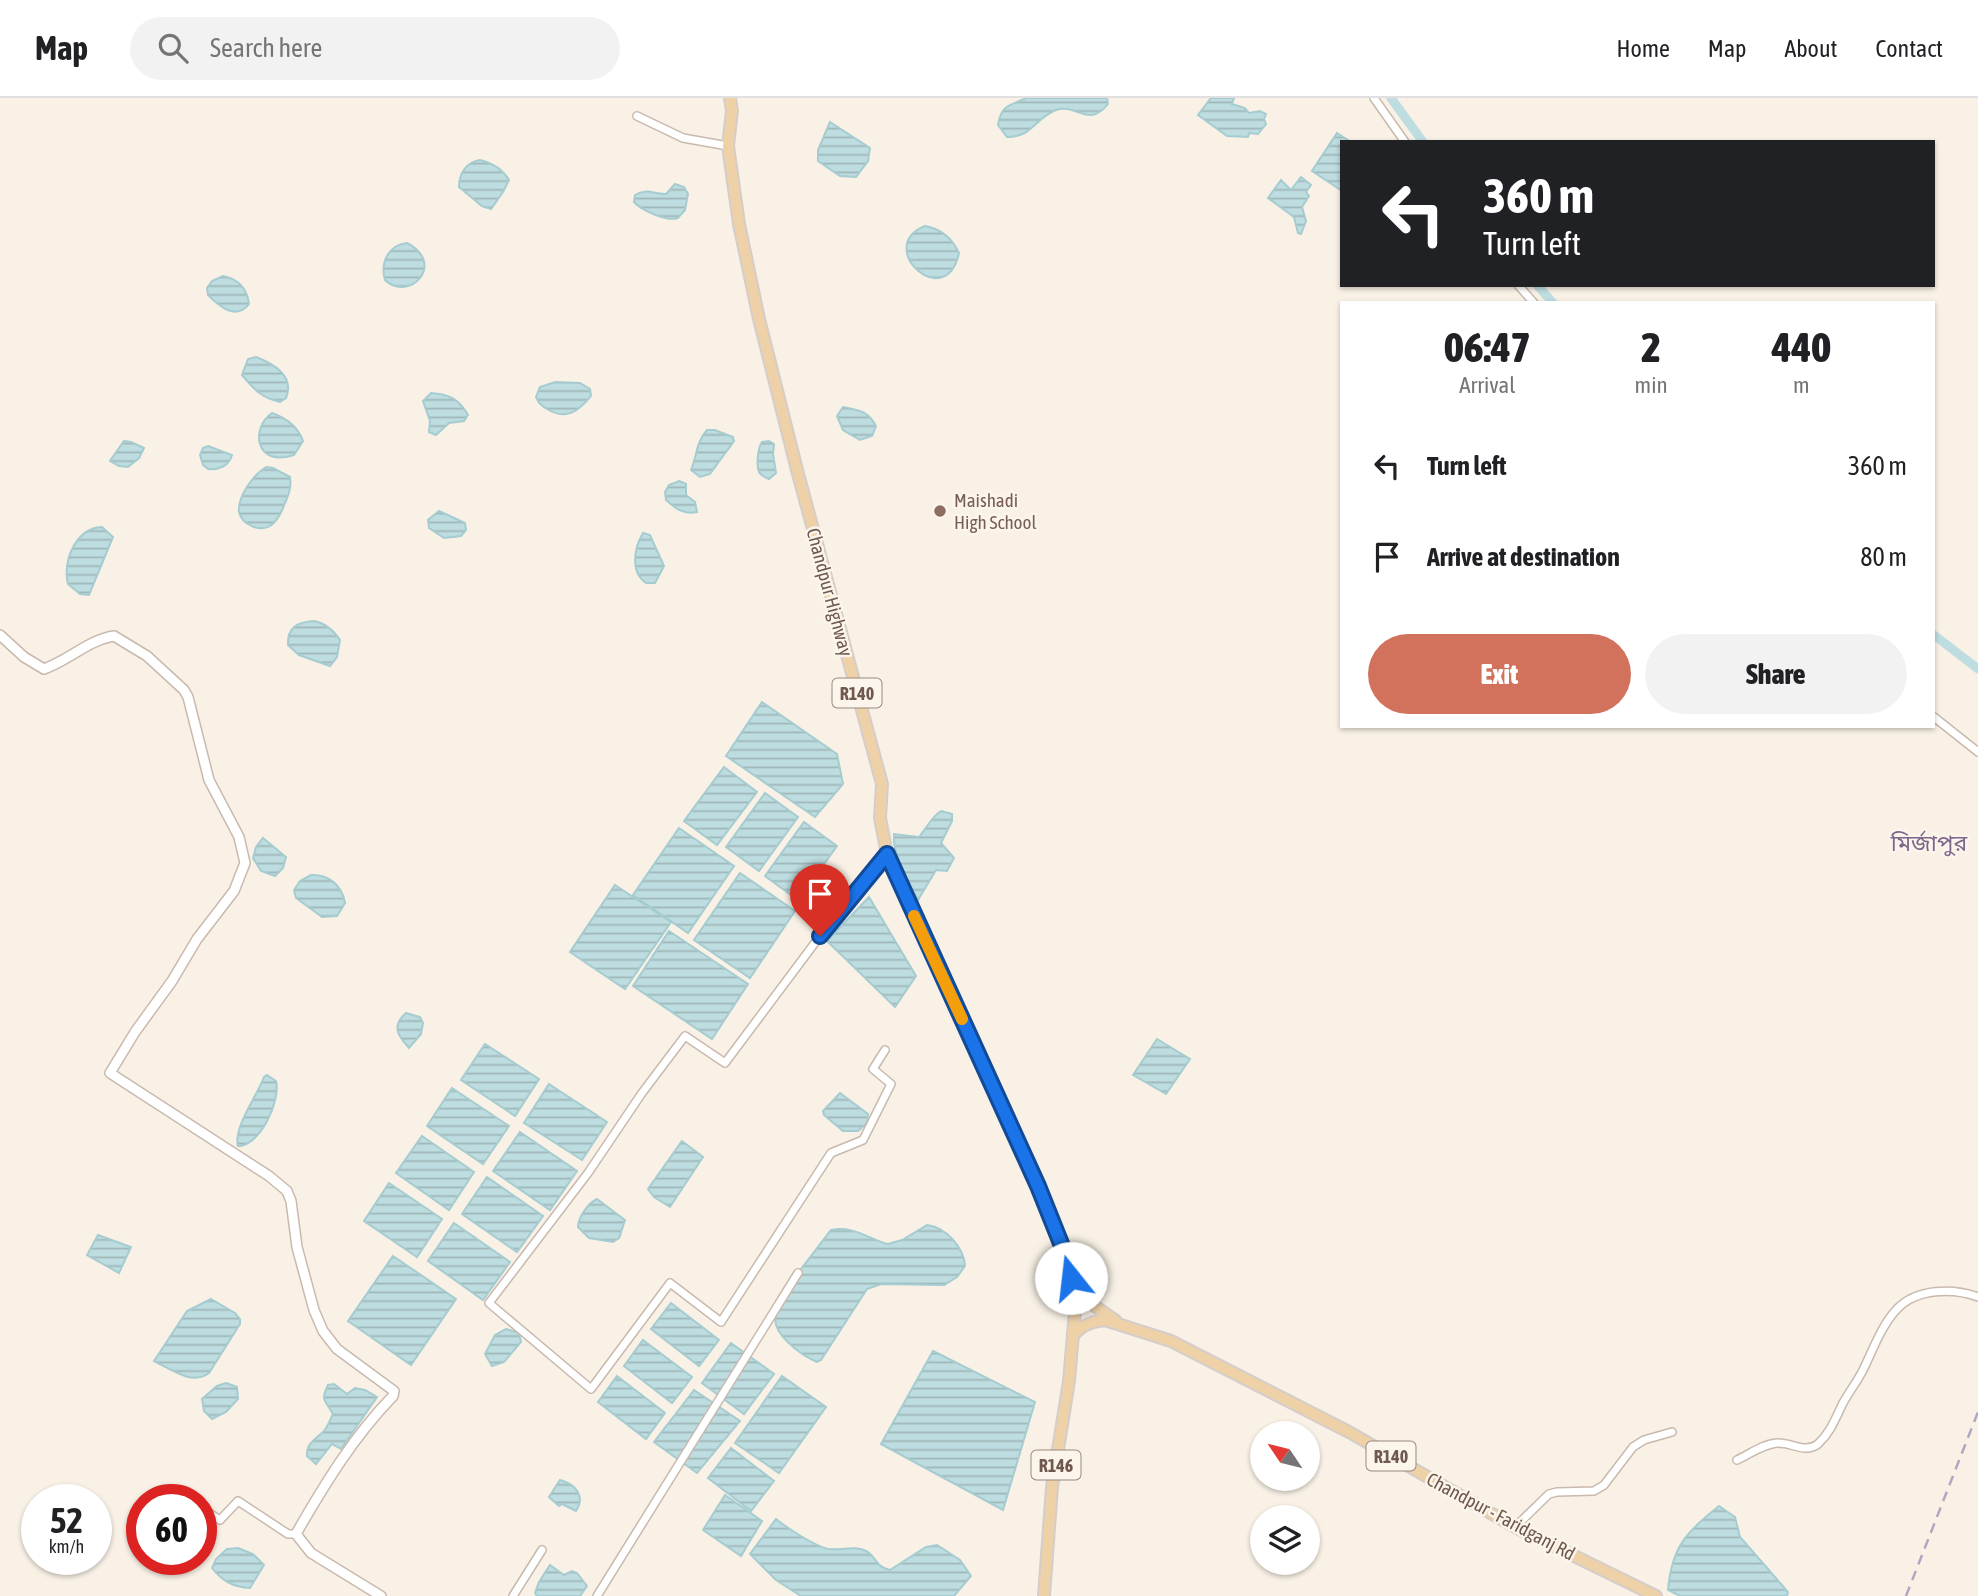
<!DOCTYPE html>
<meta charset="utf-8">
<style>
:root{--surface:#fff;--page:#f2f2f2;--text:#202124;--muted:#757577;--line:#e0e0e0;--accent:#d2715c}
body{margin:0;font-family:"Asap Condensed","Noto Sans Bengali",sans-serif;background:var(--page);color:var(--text);height:100vh;display:flex;flex-direction:column;font-size:26px;white-space:nowrap}
*{box-sizing:border-box;margin:0}
p{font-size:23px;color:var(--muted)}
.icon{flex:none;width:38px;height:38px;fill:none;stroke:currentColor;stroke-width:2;stroke-linecap:round;stroke-linejoin:round}
.map{position:relative;flex:1;overflow:hidden}
.sheet{position:absolute;left:1340px;top:203px;width:595px;height:427px;display:flex;flex-direction:column;background:var(--surface);border-radius:0px;box-shadow:0 2px 5px #0004}
.sheet>*{flex:none}
.top-card{position:absolute;left:1340px;top:42px;width:595px;height:147px;border-radius:0px;box-shadow:0 2px 5px #0004;background:#202124;color:#fff;overflow:hidden}
.needle{width:46px;rotate:305deg}
.buttons{position:absolute;left:1250px;top:1323px;display:grid;gap:14px}
.buttons a{display:grid;place-items:center;width:70px;height:70px;border-radius:50%;background:var(--surface);box-shadow:0 2px 5px #0004;font-size:35px}
.speed{position:absolute;left:21px;top:1386px;display:flex;gap:14px;font-size:35px;font-weight:700;text-align:center}
.speed>*{display:grid;place-content:center;width:91px;height:91px;border-radius:50%;background:var(--surface);box-shadow:0 2px 5px #0004;line-height:1}
.speed small{font-size:18px;font-weight:400}
.speed .limit{border:10px solid #d22;background:#fff;color:#111}
.pin{position:absolute;display:grid;place-items:center;width:60px;height:60px;color:#fff;margin:-72px -30px;border-radius:50% 50% 50% 0;rotate:-45deg;box-shadow:0 0 7px #0007}
.pin .icon{rotate:45deg}
.me{position:absolute;width:77px;margin:-38px;rotate:344deg;stroke-linejoin:round;filter:drop-shadow(0 0 5px #0008)}
.turn{display:flex;align-items:center;gap:24px;height:147px;padding:0 28px;font-size:32px}
.turn .icon{width:91px;height:91px;stroke-width:2.5}
.turn b{display:block;font-size:49px;line-height:60px}
.eta{display:flex;justify-content:space-evenly;align-items:center;height:119px;text-align:center}
.eta b{font-size:42px;font-weight:800;line-height:49px}
.button{display:flex;gap:14px;margin-top:auto;padding:14px 28px}
.button a{flex:1;height:80px;border-radius:42px;background:var(--accent);color:#fff;font-size:28px;font-weight:800;line-height:80px;text-align:center}
.button a+a{background:var(--page);color:var(--text)}
ul{padding:0;list-style:none}
li{display:flex;align-items:center;gap:21px;height:91px;padding:0 28px}
li div{flex:1}
li b{display:block;font-size:26px}
li em{font-style:normal}
header{display:flex;align-items:center;gap:42px;box-sizing:border-box;height:98px;padding:0 35px;background:var(--surface);border-bottom:2px solid var(--line)}
header strong{font-size:33px}
nav{display:flex;gap:38px;margin-inline-start:auto;font-size:24px}
.search{width:490px;height:63px;background:var(--page);display:flex;align-items:center;gap:18px;box-sizing:border-box;padding:0 24px;border-radius:38px;color:var(--muted);font-size:26px}
.map>svg:first-child{display:block}
.water{fill:url(#water-rules);stroke:#a5ccd0;stroke-width:2}
.lines{fill:none;stroke-linecap:round;stroke-linejoin:round}
.canal{stroke:#bedde0;stroke-width:9}
.minor-casing{stroke:#c9b9ae;stroke-width:10}
.tertiary-casing{stroke:#c9b9ae;stroke-width:12}
.primary-casing{stroke:#d4cdca;stroke-width:14}
.minor{stroke:#fff;stroke-width:7}
.tertiary{stroke:#fff;stroke-width:9}
.primary{stroke:#efd1a8;stroke-width:10}
.rail{stroke:#b3a6c1;stroke-width:2.5;stroke-dasharray:10 7;stroke-linecap:butt}
.route-casing{stroke:#114b97;stroke-width:18}
.route{stroke:#1a73e8;stroke-width:12}
.slow{stroke:#f59e0b;stroke-width:12}
.education-dot{fill:#8d6e63;stroke:#fcf5ec;stroke-width:2.5}
.labels{text-anchor:middle;dominant-baseline:central;stroke-width:5;stroke-linejoin:round;paint-order:stroke}
.shield{fill:#fcf5ec;stroke:#99887e;stroke-width:2}
.shield-label{font-size:18px;font-weight:bold;fill:#6f594f}
.education-label{font-size:19px;fill:#785e54;stroke:#fcf5ec;text-anchor:start}
.street-label{font-size:19px;fill:#6f594f;stroke:#fcf5ec}
.quarter-label{font-size:23px;fill:#7d668b;stroke:#fcf5ec}
</style>
<header>
<strong>Map</strong>
<div class="search"><svg class="icon" aria-label="search" viewBox="0 0 24 24"><circle cx="10" cy="10" r="6"/><path d="M15 15l6 6"/></svg>Search here</div>
<nav><a>Home</a><a>Map</a><a>About</a><a>Contact</a></nav>
</header>
<div class="map">
<svg width="1978" height="1498" viewBox="0 0 1978 1498">
<defs>
<pattern id="water-rules" width="6" height="5" patternUnits="userSpaceOnUse" patternTransform="scale(1.75)"><rect width="6" height="5" fill="#bedde0"/><path d="M0 2.5h6" fill="none" stroke="#9fb6b8"/></pattern>
</defs>
<rect width="100%" height="100%" fill="#f9f1e6"/>
<g class="water">
<path d="M1027,0H1107L1108,6C1088,31 1077,5 1056,12C1035,20 1033,39 1007,39L998,27C1001,7 1010,7 1027,0Z"/>
<path d="M1211,0H1234L1232,6L1245,10L1249,15L1260,13L1266,16L1264,21L1266,26L1258,36L1249,35L1248,39L1227,38L1198,17Z"/>
<path d="M830,24L870,50L868,63L856,79L840,78L818,63V52Z"/>
<path d="M1337,35L1351,44H1342V93L1312,73Z"/>
<path d="M480,62C492,65 502,70 509,82L503,94L491,111L482,108L459,89C459,76 466,64 480,62Z"/>
<path d="M1301,79L1311,87L1306,94L1309,98L1302,109L1306,123L1301,136L1298,135L1294,119L1268,100L1281,82L1291,92Z"/>
<path d="M675,86L684,89L688,96L685,112L678,120C667,124 641,112 634,104L635,97C646,90 654,96 666,96Z"/>
<path d="M925,128C942,131 952,140 959,155C946,216 873,149 925,128Z"/>
<path d="M407,145C447,166 409,205 385,182C380,165 388,147 407,145Z"/>
<path d="M223,178C239,181 247,191 249,206C236,223 219,208 208,197L207,190L212,183Z"/>
<path d="M256,259C274,266 295,278 286,300L280,304C261,300 254,291 242,277L248,261Z"/>
<path d="M555,284L580,285L590,291L591,298C579,313 566,323 547,311C541,307 539,306 536,299L540,289Z"/>
<path d="M431,295C449,296 459,301 468,317L464,323L449,325L436,337L429,334L430,323L423,303Z"/>
<path d="M843,309C859,312 868,313 876,328L872,338L860,342L843,332L837,318Z"/>
<path d="M272,315C286,320 298,329 303,343L294,357C255,370 250,330 272,315Z"/>
<path d="M707,332H715L733,339L734,343L710,376L700,379L691,372C697,358 696,344 707,332Z"/>
<path d="M124,343L131,344L144,350L139,360L128,369L119,368L110,363Z"/>
<path d="M769,343L774,346L773,356L776,375L769,381C765,379 761,378 759,374C756,367 758,349 762,344Z"/>
<path d="M208,348L232,357C229,368 219,372 208,371L203,367L200,357L203,350Z"/>
<path d="M266,369L273,370L290,379C292,391 287,400 283,410C280,417 276,424 270,428C260,434 242,427 239,414C237,399 254,376 266,369Z"/>
<path d="M679,383L686,386V397L695,404L697,414C683,417 675,410 666,402L665,394L669,387Z"/>
<path d="M439,413L465,425L466,432L461,438L444,440L429,430L428,422Z"/>
<path d="M102,429L113,439L89,497L80,496L68,486C62,463 76,430 102,429Z"/>
<path d="M643,435L650,437L664,468L655,485H646C630,474 634,450 643,435Z"/>
<path d="M314,523C325,525 334,533 340,542L337,559L330,568L299,557L288,547C287,529 298,524 314,523Z"/>
<path d="M762,604L837,656L843,686L815,719L726,658Z"/>
<path d="M724,669L757,694L717,747L684,723Z"/>
<path d="M765,695L798,719L759,773L726,749Z"/>
<path d="M941,713L952,716V723L941,745L954,760L947,773L936,772L918,802C908,784 892,757 894,736L919,739C926,731 932,718 941,713Z"/>
<path d="M804,724L837,748L798,802L765,778Z"/>
<path d="M679,730L734,768L688,835L633,797Z"/>
<path d="M263,740L286,759L283,770L275,778L261,773L253,760L256,749Z"/>
<path d="M740,775L795,813L750,880L694,842Z"/>
<path d="M311,777C328,776 342,787 345,805L337,818L322,819L296,800L294,792L300,783Z"/>
<path d="M615,787L671,824L625,891L570,854Z"/>
<path d="M869,799L916,878L895,909L827,843Z"/>
<path d="M669,833L748,886L712,941L633,888Z"/>
<path d="M406,915L420,919L423,925L421,936L409,950C398,938 391,928 406,915Z"/>
<path d="M1157,941L1190,961L1166,996L1133,977Z"/>
<path d="M485,946L539,981L515,1018L461,982Z"/>
<path d="M267,977L276,983C281,1003 260,1048 238,1048C233,1030 257,998 264,979Z"/>
<path d="M549,986L607,1024L582,1062L524,1025Z"/>
<path d="M452,990L509,1028L483,1066L427,1028Z"/>
<path d="M840,995L868,1016L867,1025L858,1033H843L824,1017L823,1013Z"/>
<path d="M520,1034L577,1073L550,1112L493,1073Z"/>
<path d="M422,1038L474,1074L449,1112L396,1075Z"/>
<path d="M682,1043L703,1059L670,1109L654,1099L648,1091Z"/>
<path d="M487,1079L543,1118L517,1154L462,1116Z"/>
<path d="M389,1085L442,1121L417,1159L364,1123Z"/>
<path d="M597,1101L625,1122L619,1140L613,1144L589,1140L578,1129C578,1120 588,1105 597,1101Z"/>
<path d="M454,1125L510,1164L483,1202L428,1163Z"/>
<path d="M927,1127C946,1129 964,1150 965,1168L957,1179L944,1187L881,1186L867,1191L821,1262L817,1264C801,1257 770,1235 776,1216L798,1175L831,1132C852,1127 869,1141 888,1146L902,1142Z"/>
<path d="M98,1137L131,1149L119,1175L87,1157Z"/>
<path d="M393,1158L456,1201L411,1267L348,1223Z"/>
<path d="M211,1201L235,1215L240,1221V1226L209,1275C192,1288 171,1271 154,1263L187,1213Z"/>
<path d="M671,1205L719,1242L699,1268L651,1231Z"/>
<path d="M506,1231L519,1235L521,1244L504,1264L492,1268L485,1256L495,1237Z"/>
<path d="M643,1242L692,1279L672,1305L624,1268Z"/>
<path d="M731,1245L774,1276L744,1316L702,1285Z"/>
<path d="M933,1253L1035,1304L1003,1412L881,1346Z"/>
<path d="M617,1278L665,1315L646,1341L598,1304Z"/>
<path d="M782,1278L826,1309L779,1375L735,1345Z"/>
<path d="M226,1285L237,1289L238,1301L226,1314L212,1321L204,1313L202,1301L217,1288Z"/>
<path d="M334,1286L347,1296L355,1290L365,1292L377,1299L341,1351L332,1346L316,1366L307,1358C306,1345 316,1341 324,1333C328,1328 330,1322 333,1316C325,1301 320,1304 328,1287Z"/>
<path d="M694,1292L740,1323L697,1375L654,1344Z"/>
<path d="M731,1350L774,1383L751,1413L708,1380Z"/>
<path d="M560,1382C575,1386 586,1398 576,1413L562,1406L559,1408L549,1399Z"/>
<path d="M725,1397L762,1423L741,1458L703,1432Z"/>
<path d="M1719,1408L1735,1419L1740,1439L1788,1494L1787,1498H1680L1668,1492C1672,1448 1686,1435 1719,1408Z"/>
<path d="M776,1421C787,1430 815,1448 828,1451C841,1453 854,1447 866,1453C877,1459 875,1469 890,1472L926,1449L937,1447L960,1462L971,1478L954,1498H801L776,1482L750,1456Z"/>
<path d="M238,1450L253,1456L264,1467L250,1490C233,1489 222,1483 212,1470L216,1461L227,1451Z"/>
<path d="M550,1467L564,1477L572,1473L577,1475L587,1488L580,1498H537L535,1495L539,1484Z"/>
</g>
<g class="lines">
<g class="canal">
<path d="M1391,0L1423,44"/>
<path d="M1537,187L1553,205"/>
<path d="M1934,537L1978,571"/>
</g>
<defs>
<g id="minor">
<path d="M1374,0L1405,44"/>
<path d="M637,18L683,40L728,48"/>
<path d="M1518,187L1534,205"/>
<path d="M1934,619L1978,654"/>
<path d="M885,952L873,971L891,986L863,1042L831,1055L721,1224L670,1185L591,1291L489,1205L588,1075L642,995L685,938L725,965L820,838L887,756"/>
<path d="M1737,1362C1750,1356 1763,1346 1777,1345C1791,1344 1805,1356 1818,1346C1831,1334 1836,1319 1843,1305C1849,1294 1857,1284 1863,1272C1873,1252 1881,1228 1897,1211C1917,1190 1953,1190 1978,1199"/>
<path d="M179,1396L188,1402"/>
<path d="M201,1410L220,1422L238,1403L288,1436H296"/>
<path d="M1515,1429L1549,1396L1557,1394L1594,1393L1604,1387L1633,1349L1644,1342L1672,1334"/>
<path d="M513,1498L542,1452"/>
<path d="M597,1498L798,1175"/>
</g>
<path id="tertiary" d="M0,537L24,559L44,571C68,563 88,542 114,538L147,558L184,592L188,599L209,682L239,739L245,765L234,793L197,841L172,883L135,934L110,975L269,1078L287,1093L291,1103L297,1149L314,1212L323,1233L337,1251L394,1293L393,1298C354,1338 324,1387 296,1436L311,1455L381,1498"/>
<g id="primary">
<path d="M730,0L732,13L728,48L739,126L759,221L797,372L882,686L880,720L887,756L1038,1088L1068,1163L1075,1213L1069,1283L1052,1389L1044,1498"/>
<path d="M1073,1172L1096,1209L1116,1223"/>
<path d="M1073,1237L1082,1229L1093,1224L1105,1222L1171,1243L1349,1334L1515,1429L1656,1498"/>
</g>
</defs>
<use href="#minor" class="minor-casing"/>
<use href="#tertiary" class="tertiary-casing"/>
<use href="#primary" class="primary-casing"/>
<use href="#minor" class="minor"/>
<use href="#tertiary" class="tertiary"/>
<use href="#primary" class="primary"/>
<path class="rail" d="M1906,1498L1978,1314"/>
</g>
<g class="lines">
<defs>
<path id="route" d="M820,838L887,756L1038,1088L1068,1163L1071,1180"/>
</defs>
<use href="#route" class="route-casing"/>
<use href="#route" class="route"/>
<path class="slow" d="M914,818L962,921"/>
</g>
<circle class="education-dot" cx="940" cy="413" r="7"/>
<g class="labels">
<g class="shield">
<rect x="832.5" y="580.5" width="49" height="29" rx="5"/>
<rect x="1366.5" y="1343.5" width="49" height="29" rx="5"/>
<rect x="1031.5" y="1352.5" width="49" height="29" rx="5"/>
</g>
<g class="shield-label">
<text x="857" y="595">R140</text>
<text x="1391" y="1358">R140</text>
<text x="1056" y="1367">R146</text>
</g>
<g class="education-label">
<text x="954" y="402">Maishadi<tspan x="954" dy="22">High School</tspan></text>
</g>
<g class="street-label">
<text transform="translate(830 494) rotate(75)">Chandpur Highway</text>
<text transform="translate(1501 1418) rotate(28)">Chandpur - Faridganj Rd</text>
</g>
<g class="quarter-label">
<text x="1929" y="745">মির্জাপুর</text>
</g>
</g>
</svg>
<div class="buttons">
<a><svg class="needle" viewBox="-14 -14 28 28"><path d="M0-13l5 13h-10z" fill="#e53935"/><path d="M0 13l5-13h-10z" fill="#757577"/></svg></a>
<a><svg class="icon" aria-label="layers" viewBox="0 0 24 24"><path d="M12 4l9 5-9 5-9-5zM3 14l9 5 9-5"/></svg></a>
</div>
<div class="speed"><div>52<small>km/h</small></div><div class="limit">60</div></div>
<div class="pin" style="left:820px;top:838px;background:#d93025"><svg class="icon" aria-label="arrive" viewBox="0 0 24 24"><path d="M6 21V4h12l-3 4 3 4H6"/></svg></div>
<svg class="me" style="left:1071px;top:1180px" viewBox="-20 -20 40 40"><circle r="19" fill="#fff"/><path d="M0-13L10 11 0 6-10 11z" fill="#1a73e8"/></svg>
<div class="top-card">
<div class="turn"><svg class="icon" aria-label="left" viewBox="0 0 24 24"><path d="M17 20v-9H6M10 6l-5 5 5 5"/></svg><div><b>360 m</b>Turn left</div></div>
</div>
<section class="sheet">
<div class="eta">
<div><b>06:47</b><p>Arrival</p></div>
<div><b>2</b><p>min</p></div>
<div><b>440</b><p>m</p></div>
</div>
<ul>
<li><svg class="icon" aria-label="left" viewBox="0 0 24 24"><path d="M17 20v-9H6M10 6l-5 5 5 5"/></svg><div><b>Turn left</b></div><em>360 m</em></li>
<li><svg class="icon" aria-label="arrive" viewBox="0 0 24 24"><path d="M6 21V4h12l-3 4 3 4H6"/></svg><div><b>Arrive at destination</b></div><em>80 m</em></li>
</ul>
<div class="button"><a>Exit</a><a>Share</a></div>
</section>
</div>
